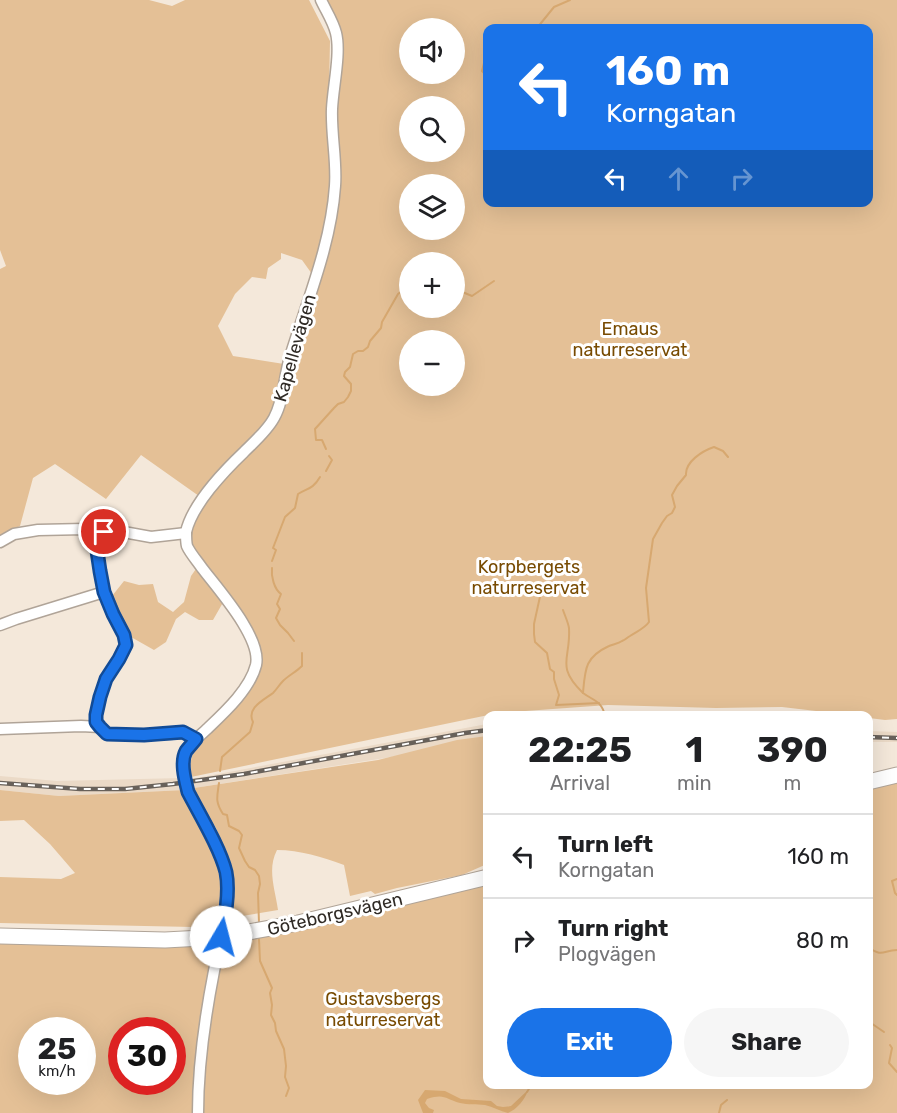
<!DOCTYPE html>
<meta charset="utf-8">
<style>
:root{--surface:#fff;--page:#f6f6f6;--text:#202124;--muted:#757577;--line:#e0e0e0;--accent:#1a73e8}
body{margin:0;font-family:Rubik,sans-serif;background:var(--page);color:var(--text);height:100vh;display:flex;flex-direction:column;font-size:22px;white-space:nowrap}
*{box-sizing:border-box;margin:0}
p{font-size:20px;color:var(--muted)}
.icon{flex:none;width:33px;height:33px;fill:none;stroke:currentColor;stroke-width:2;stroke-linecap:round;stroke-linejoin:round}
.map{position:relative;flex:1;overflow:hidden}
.details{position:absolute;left:483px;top:711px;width:390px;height:378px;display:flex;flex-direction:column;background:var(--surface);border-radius:12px;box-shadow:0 6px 24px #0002}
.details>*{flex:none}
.banner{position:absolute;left:483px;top:24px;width:390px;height:183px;border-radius:12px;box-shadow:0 6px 24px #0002;background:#1a73e8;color:#fff;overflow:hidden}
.controls{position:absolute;left:399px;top:18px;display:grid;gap:12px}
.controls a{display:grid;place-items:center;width:66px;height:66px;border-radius:50%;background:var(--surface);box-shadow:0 6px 24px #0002;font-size:30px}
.speed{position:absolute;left:18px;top:1017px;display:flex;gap:12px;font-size:30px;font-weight:700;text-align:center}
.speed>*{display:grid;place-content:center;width:78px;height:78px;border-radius:50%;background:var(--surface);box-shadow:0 6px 24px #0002;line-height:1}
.speed small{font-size:15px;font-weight:400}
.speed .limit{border:9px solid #d22;background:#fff;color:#111}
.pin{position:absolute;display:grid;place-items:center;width:51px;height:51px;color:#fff;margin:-26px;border:3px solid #fff;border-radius:50%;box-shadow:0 2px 6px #0007}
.me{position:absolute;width:66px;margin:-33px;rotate:8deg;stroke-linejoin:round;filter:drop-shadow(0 0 4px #0008)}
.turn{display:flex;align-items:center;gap:21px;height:126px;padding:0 24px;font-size:27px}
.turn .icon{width:78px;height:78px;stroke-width:2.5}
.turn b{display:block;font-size:42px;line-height:51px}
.lanes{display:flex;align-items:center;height:57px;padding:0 24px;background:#0003;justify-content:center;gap:30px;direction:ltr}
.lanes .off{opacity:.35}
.eta{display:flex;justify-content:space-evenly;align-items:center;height:102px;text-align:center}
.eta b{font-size:36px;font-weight:700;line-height:42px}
.action{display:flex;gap:12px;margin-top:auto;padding:12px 24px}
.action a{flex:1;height:69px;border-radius:36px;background:var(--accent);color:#fff;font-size:24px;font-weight:700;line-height:69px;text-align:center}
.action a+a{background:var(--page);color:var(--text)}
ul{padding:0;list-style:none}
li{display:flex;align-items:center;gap:18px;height:84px;padding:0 24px;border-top:2px solid var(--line)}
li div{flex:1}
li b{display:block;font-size:22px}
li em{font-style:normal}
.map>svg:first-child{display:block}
.built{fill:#ebdac7}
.green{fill:#e4c096;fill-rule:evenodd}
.water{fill:#d7a870}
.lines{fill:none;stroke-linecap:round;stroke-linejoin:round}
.stream{stroke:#d7a870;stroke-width:2}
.street-casing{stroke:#b0a498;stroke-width:13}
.secondary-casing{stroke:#b0a498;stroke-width:17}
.street{stroke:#fff;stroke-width:10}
.secondary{stroke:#fff;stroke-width:15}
.rail-casing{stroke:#68615a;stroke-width:4.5}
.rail{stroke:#fff;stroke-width:2;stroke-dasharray:7;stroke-linecap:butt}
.route-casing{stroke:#114b97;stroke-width:15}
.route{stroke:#1a73e8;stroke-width:10}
.labels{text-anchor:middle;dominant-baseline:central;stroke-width:6;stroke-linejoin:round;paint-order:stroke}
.park-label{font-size:18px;fill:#784b02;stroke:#fff}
.street-label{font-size:18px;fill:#2f2a25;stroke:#fff}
</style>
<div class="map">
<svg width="897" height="1113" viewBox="0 0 897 1113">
<rect width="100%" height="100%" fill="#f4e8da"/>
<g class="built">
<path d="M487,724V742L194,788L191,779Z"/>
<path d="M869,731L897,732V742H869Z"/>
<path d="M0,776L57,781L182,778L185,790L59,796L0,790Z"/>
</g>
<g class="green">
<path d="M0,0H149L172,6L185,0H309L330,41L328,142L330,163L331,189L323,230L312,274L302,260L281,253V259L268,268L266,279L252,277L235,294L218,326L233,356L284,364L266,435L293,358L330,241L334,108L337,78L326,0H897V719L885,720L869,718L868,716L850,715L782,707L716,708L608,705L498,713L191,777L190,764L192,756H190L199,742L253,684C258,676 262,668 261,657C260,642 241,602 225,599L213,620H199L185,612L176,619L166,642L154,650L131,637L112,596L124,581L139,585L153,584L158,602L173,612L184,602L191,576L203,559L190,544L191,525L206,501L141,455L106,499L55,464L33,478L20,526L0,536V269L6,266L0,250ZM410,28H454V74H410ZM488,28H868V202H488ZM410,106H454V152H410ZM410,184H454V230H410ZM410,262H454V308H410ZM410,340H454V386H410Z"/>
<path d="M487,736V864L462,875L397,888L375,894L371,891L350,896L344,865C322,857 300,850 277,850C267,869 275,889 278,910L230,918L232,874L216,828L201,806L194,788L378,760L457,740Z"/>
<path d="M897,778V1113H0V939L202,940L487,880L488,1084H868L869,786ZM32,1030H82V1082H32ZM122,1030H172V1082H122Z"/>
<path d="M0,790L59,796L185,790L222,874V895L217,911L208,921L193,927L0,923V877L61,879L75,873L50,844L24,820L0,821Z"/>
</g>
<path class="water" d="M425,1090L445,1091L461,1099L491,1101L497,1106L503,1107L511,1106L528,1090C525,1100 517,1109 508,1113C500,1111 493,1107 485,1105C476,1104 468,1105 460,1103C445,1099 445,1093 427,1099L425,1103L429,1108L434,1110L433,1113H423L418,1100Z"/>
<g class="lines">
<g class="stream">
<path d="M537,28L554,7L570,0"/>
<path d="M488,59L484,63L482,71L488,77"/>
<path d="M454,291H460L472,296L494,281"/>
<path d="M326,449L322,440H316L315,429L334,408L338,404L344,402L348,397L351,391V384L344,376L345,372L350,367L353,354L358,351H363L368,347L370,341L381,328L382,322L398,294L410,285"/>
<path d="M326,471L332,460L329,456"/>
<path d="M272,561L276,550L273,548L285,517L295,508L298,494C308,488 313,489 320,477"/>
<path d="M272,568C271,576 274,589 281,594L277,604L280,609L276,618L280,625L288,633L294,641"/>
<path d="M541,592L534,624V634L535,642L547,653L550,669L554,672V679L559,695L556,705L599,703"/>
<path d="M563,610C565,616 568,622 569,628C571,659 555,666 583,693"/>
<path d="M605,716C602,701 594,701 583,693C585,669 585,657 609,646C613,644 618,644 622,641C627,639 625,639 630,636C637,631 644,629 649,622L646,588L653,539L662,523L667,516L672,513L675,507L672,495L677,486L686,475C685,462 702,451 714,447L723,451L728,457"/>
<path d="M220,771L222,757L250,732L253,722C246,708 264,700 273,693C277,689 279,685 283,681C289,675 296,672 302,666V653"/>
<path d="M219,783C217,797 215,802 223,814L227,815L229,826L239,831L242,835L239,848L245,861L249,867L255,870L259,876L260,884L258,893L259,923"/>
<path d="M897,879L892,881L895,893L897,895"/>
<path d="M259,939L260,961L272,988L270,993L272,1005L271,1015L275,1023L276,1031L284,1049L286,1066L285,1077L289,1088L286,1096"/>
<path d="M868,947C883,958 883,950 897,950"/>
<path d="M868,1021L884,1032"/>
<path d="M890,1045L892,1048L889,1063L897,1072"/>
<path d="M726,1084L727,1086"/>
<path d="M527,1092L532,1084"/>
<path d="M719,1113L721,1105L727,1100"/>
</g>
<defs>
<g id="street">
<path d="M0,542L14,534L38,530L85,529L104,532L118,531L151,537L186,533"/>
<path d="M0,625L16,619L104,592"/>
<path d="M100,727L96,722V715L100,697L106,679L119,659L126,645L124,635L104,592L100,571L97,551L104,532"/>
<path d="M0,729L81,726L100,727L107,734L144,735L183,733L196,739"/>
<path d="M198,1113C198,1066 205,1017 214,971C220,942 231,906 226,875C223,851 200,814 188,792C185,781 180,763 185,752C190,743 200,736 207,729C225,712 250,689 256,665C262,638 218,589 202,568C198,562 190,553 187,546C186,542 186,535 186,532C192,505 224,471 244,452C254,442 267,431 274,418C284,400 284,377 290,357C307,301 331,245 335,186C337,161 331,135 332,109C333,87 341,53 336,33C333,21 326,11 321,0"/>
</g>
<g id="secondary">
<path d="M868,782L897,775"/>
<path d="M0,936L165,940L221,937L298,923L488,877"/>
</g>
</defs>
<use href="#street" class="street-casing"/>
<use href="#secondary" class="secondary-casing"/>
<use href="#street" class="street"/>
<use href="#secondary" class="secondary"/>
<defs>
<g id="rail">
<path d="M868,737L897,738"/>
<path d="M0,783L80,789H125L173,784L244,774L465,733L488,730"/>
</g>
</defs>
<use href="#rail" class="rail-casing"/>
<use href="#rail" class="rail"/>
</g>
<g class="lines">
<defs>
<path id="route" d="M104,532L97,551L100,571L104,592L113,614L124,635L126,645L119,659L106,679L100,697L96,715V722L100,727L107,734L144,735L183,732L196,739C193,743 189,747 186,751C180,762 185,780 188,792C200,815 220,848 226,872C230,892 225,917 221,937"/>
</defs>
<use href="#route" class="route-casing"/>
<use href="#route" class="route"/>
</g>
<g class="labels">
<g class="park-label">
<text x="630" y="329">Emaus<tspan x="630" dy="21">naturreservat</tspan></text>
<text x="529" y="567">Korpbergets<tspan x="529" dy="21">naturreservat</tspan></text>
<text x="383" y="999">Gustavsbergs<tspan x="383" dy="21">naturreservat</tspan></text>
</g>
<g class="street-label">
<text transform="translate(295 348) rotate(-74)">Kapellevägen</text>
<text transform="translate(335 914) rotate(-13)">Göteborgsvägen</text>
</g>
</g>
</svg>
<div class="controls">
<a><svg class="icon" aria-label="sound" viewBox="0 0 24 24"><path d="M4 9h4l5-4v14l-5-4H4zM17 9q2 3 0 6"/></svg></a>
<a><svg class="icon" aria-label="search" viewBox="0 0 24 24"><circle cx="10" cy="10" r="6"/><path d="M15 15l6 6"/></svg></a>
<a><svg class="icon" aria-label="layers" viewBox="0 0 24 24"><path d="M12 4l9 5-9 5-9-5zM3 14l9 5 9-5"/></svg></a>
<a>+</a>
<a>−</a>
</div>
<div class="speed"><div>25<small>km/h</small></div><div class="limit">30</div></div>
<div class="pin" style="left:104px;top:532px;background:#d93025"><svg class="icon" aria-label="arrive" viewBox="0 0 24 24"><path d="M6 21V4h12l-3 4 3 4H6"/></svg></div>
<svg class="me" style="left:221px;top:937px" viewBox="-20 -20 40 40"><circle r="19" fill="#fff"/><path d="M0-13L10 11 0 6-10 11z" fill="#1a73e8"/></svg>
<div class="banner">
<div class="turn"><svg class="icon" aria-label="left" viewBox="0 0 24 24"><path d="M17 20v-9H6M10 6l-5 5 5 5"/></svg><div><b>160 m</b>Korngatan</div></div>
<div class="lanes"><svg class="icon" aria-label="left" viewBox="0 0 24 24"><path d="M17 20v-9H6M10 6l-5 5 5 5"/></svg><svg class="icon off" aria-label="ahead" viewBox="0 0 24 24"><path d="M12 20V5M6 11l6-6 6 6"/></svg><svg class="icon off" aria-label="right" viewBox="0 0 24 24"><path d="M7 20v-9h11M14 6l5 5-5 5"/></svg></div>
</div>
<section class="details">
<div class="eta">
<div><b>22:25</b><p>Arrival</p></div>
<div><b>1</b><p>min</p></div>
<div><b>390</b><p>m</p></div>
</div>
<ul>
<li><svg class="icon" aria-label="left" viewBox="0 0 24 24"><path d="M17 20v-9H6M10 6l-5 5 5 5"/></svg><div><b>Turn left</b><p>Korngatan</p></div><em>160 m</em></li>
<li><svg class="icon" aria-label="right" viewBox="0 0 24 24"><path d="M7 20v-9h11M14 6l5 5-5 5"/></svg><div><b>Turn right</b><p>Plogvägen</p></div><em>80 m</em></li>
</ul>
<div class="action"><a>Exit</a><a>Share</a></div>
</section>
</div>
